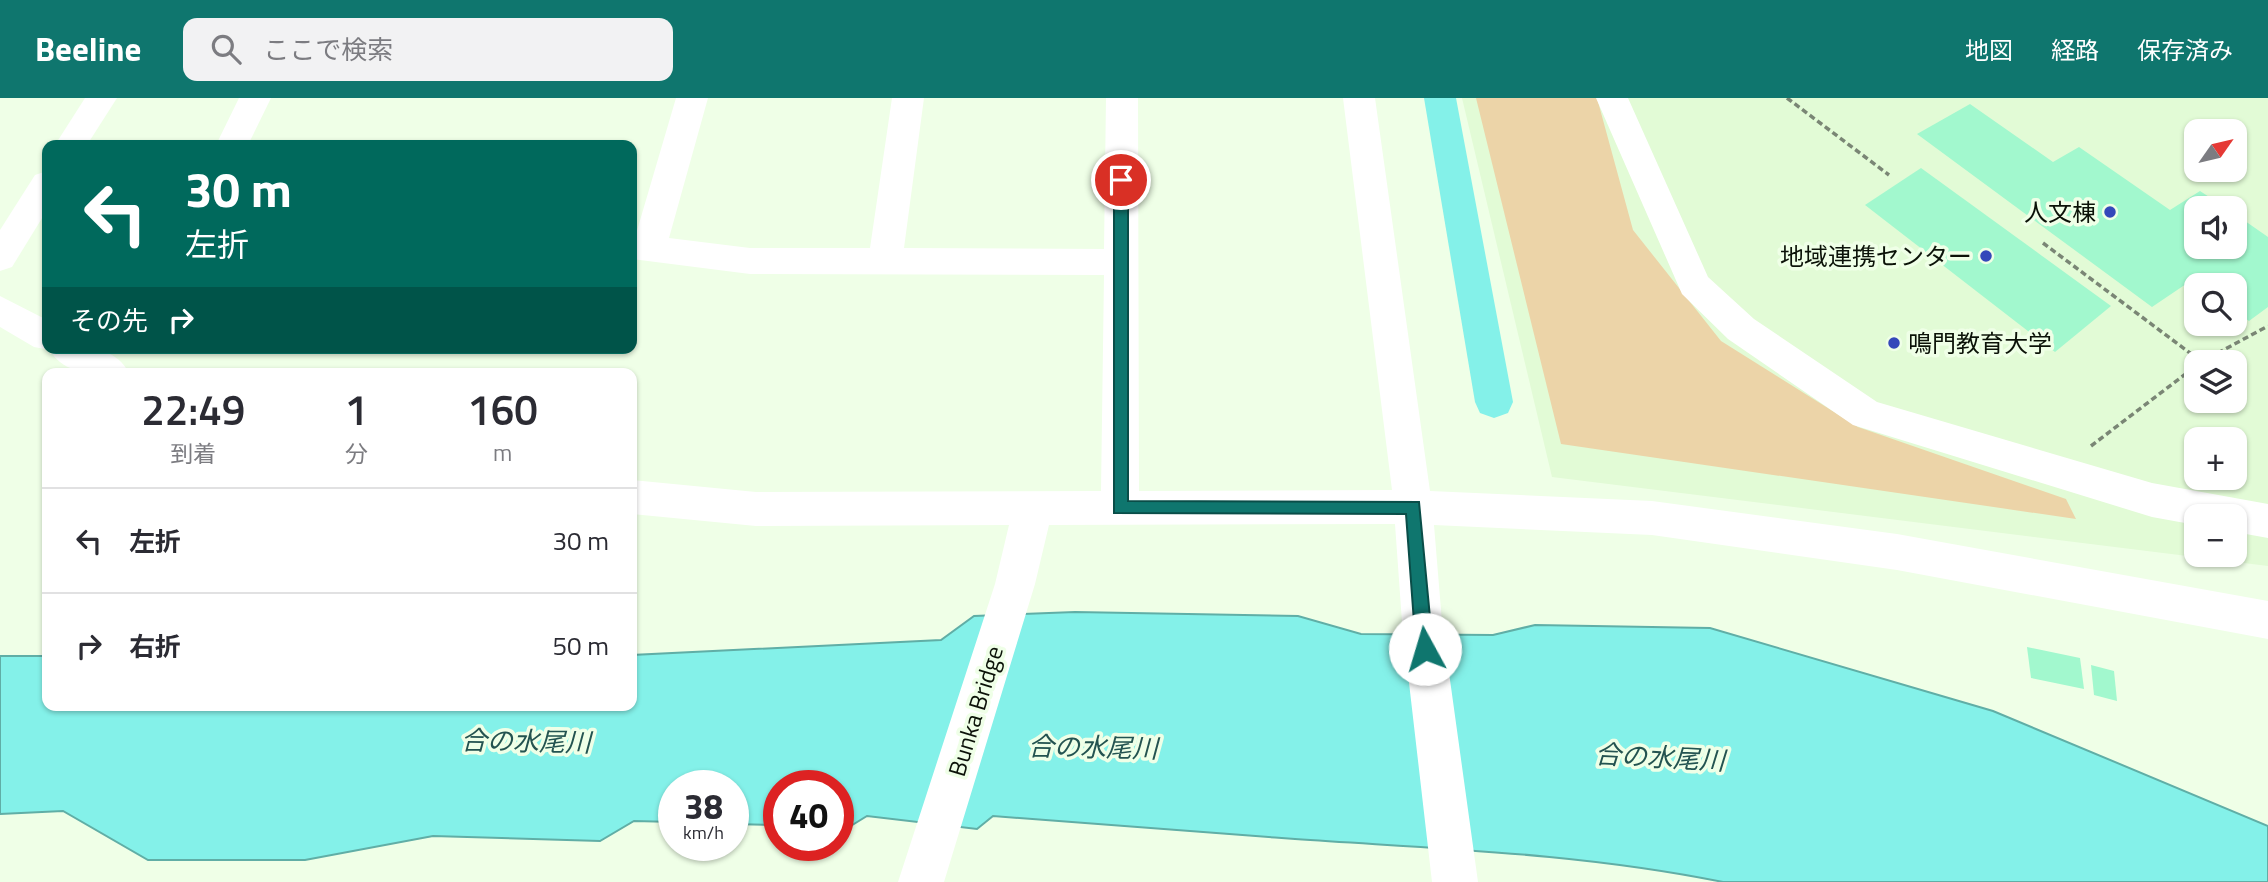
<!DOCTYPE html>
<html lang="ja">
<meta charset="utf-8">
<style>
:root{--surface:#fff;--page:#f2f2f3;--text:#2b2b33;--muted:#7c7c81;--line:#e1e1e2;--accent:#0f766e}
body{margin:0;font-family:"Titillium Web","Noto Sans JP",sans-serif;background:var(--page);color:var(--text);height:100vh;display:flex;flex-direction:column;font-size:26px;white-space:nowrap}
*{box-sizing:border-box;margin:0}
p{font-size:23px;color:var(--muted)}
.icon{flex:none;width:38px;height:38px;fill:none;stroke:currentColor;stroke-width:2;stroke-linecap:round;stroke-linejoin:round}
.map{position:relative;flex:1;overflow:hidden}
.sheet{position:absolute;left:42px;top:270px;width:595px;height:343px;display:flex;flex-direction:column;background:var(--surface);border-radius:14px;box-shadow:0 2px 5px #0004}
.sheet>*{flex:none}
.hud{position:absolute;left:42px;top:42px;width:595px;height:214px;border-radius:14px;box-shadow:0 2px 5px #0004;background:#00695c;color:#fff;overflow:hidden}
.needle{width:46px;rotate:56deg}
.fabs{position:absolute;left:2184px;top:21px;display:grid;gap:14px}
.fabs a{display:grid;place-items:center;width:63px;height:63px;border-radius:14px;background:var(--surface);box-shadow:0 2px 5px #0004;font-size:35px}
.speed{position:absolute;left:658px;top:672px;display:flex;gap:14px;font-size:35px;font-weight:700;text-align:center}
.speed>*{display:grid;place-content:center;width:91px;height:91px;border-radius:50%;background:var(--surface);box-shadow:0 2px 5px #0004;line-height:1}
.speed small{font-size:18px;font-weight:400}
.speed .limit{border:10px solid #d22;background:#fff;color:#111}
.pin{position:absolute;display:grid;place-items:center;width:60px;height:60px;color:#fff;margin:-30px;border:4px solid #fff;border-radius:50%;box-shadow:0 2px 7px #0007}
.me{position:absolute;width:77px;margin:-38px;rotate:354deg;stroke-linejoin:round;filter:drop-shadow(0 0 5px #0008)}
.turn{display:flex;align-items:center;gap:24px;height:147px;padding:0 28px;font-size:32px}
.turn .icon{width:91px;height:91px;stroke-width:2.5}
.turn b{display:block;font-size:49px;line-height:60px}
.then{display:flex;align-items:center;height:66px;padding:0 28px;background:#0003;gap:14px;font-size:26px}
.eta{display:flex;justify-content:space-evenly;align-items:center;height:119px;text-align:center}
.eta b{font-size:42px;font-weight:600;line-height:49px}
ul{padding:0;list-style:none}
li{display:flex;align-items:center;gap:21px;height:105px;padding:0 28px;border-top:2px solid var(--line)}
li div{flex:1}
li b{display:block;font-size:26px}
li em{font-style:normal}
header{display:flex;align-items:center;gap:42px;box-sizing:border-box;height:98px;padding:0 35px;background:var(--accent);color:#fff}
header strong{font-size:33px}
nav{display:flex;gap:38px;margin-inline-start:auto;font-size:24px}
.search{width:490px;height:63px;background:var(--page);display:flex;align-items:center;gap:18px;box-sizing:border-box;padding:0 24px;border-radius:14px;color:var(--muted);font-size:26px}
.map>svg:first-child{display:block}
.built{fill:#e2fbd6;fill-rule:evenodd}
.green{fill:#ecd4a8}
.water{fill:#84f1e9;stroke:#60aea6;stroke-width:2}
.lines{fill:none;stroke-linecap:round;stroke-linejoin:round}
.canal{fill:#84f1e9;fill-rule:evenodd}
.building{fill:#a2f8ce}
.path{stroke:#7a8675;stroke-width:3.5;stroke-dasharray:6 3.5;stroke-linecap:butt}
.minor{fill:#fff;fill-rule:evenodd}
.route{fill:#0f766e;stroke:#0a4d48;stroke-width:2}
.poi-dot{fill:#3448ba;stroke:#efffe7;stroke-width:2.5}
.labels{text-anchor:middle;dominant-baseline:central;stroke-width:7;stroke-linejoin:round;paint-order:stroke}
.poi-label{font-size:24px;fill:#0b1208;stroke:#efffe7;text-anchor:end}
.street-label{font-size:24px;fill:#0b1208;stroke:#efffe7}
.water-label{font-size:26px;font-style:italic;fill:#235350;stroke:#efffe7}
</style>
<header>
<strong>Beeline</strong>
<div class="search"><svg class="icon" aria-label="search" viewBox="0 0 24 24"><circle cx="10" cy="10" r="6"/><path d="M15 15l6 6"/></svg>ここで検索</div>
<nav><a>地図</a><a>経路</a><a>保存済み</a></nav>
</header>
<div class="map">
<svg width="2268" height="784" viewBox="0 0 2268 784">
<rect width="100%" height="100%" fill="#efffe7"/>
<path class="built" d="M1462,0H2268V468L1552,379ZM2196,33H2235V72H2196ZM2196,110H2235V149H2196ZM2196,187H2235V226H2196ZM2196,264H2235V303H2196ZM2196,341H2235V380H2196ZM2196,418H2235V457H2196Z"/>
<path class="green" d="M1476,0H1597L1633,132L1721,243L1858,329L2066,401L2076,421L1561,346Z"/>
<path class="water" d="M1075,514L1298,518L1361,536L1493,537L1535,527L1710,530L1993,613L2268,728V784H1723C1580,755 1440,751 1295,741C1194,734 1093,726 993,718L977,731L867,718L849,729L838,728V688H779V727L733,726V688H674V724L634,723L600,743L433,738L305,762H148L63,713L0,716V558H47V607H632V557L941,542L974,518Z"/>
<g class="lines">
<path class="canal" d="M1424,0H1456L1513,304L1508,315L1494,320L1480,315L1475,304Z"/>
</g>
<g class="building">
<path d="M1970,6L2053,64L2079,49L2170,112L2200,93L2226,110H2196V149H2235V116L2268,139V209L2249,223L2235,213V187H2199L2192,182L2152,209L1917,36Z"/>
<path d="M1921,70L2111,208L2055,254L1865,107Z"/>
<path d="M2027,549L2080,560L2084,591L2031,580Z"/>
<path d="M2091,567L2114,573L2117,603L2094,597Z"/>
</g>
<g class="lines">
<g class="path">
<path d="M1787,0L1889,77"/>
<path d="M2043,145L2202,264"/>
<path d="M2201,264L2268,228"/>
<path d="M2091,348L2196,268"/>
</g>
<g class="minor">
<path d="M85,0H117L87,47H55Z"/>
<path d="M239,0H271L248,47H216Z"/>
<path d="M676,0H708L669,140L750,150H870L892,0H924L904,150L1104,151L1106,0H1138L1139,393L1392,392L1343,0H1375L1430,393L1652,403L1897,436L2268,503V541L1897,472L1652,437L1434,427L1442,524L1478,784H1432L1402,524L1395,426L1049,427L1035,486L944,784H898L995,486L1009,427L756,428L632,416V382L756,394L1101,393L1104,177L750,176L632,161V135L636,136Z"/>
<path d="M1596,0H1628L1708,179L1754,221L1877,304L2152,385L2268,406V440L2235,434V418H2196V427L2152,419L1853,327L1728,241L1682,196Z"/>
<path d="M47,73V112L12,169L0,173V132L35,77Z"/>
<path d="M0,198L47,222V250C76,250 113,244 129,275C102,275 65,280 50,252L34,249L0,229Z"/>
</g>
</g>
<path class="route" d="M1121,77L1128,82V403L1419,404L1433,551L1431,556H1419L1416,551L1406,416L1114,415V82Z"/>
<g class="poi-dot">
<circle cx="2110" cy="114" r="7"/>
<circle cx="1986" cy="158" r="7"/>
<circle cx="1894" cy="245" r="7"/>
</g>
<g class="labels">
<g class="poi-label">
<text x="2096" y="114">人文棟</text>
<text x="1972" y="158">地域連携センター</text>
<text x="1908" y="245" text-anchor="start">鳴門教育大学</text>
</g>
<g class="street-label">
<text transform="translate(975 613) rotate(-73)">Bunka Bridge</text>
</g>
<g class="water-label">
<text transform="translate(526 643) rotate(1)">合の水尾川</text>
<text transform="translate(1093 649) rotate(1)">合の水尾川</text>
<text transform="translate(1660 659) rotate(3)">合の水尾川</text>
</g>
</g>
</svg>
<div class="fabs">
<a><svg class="needle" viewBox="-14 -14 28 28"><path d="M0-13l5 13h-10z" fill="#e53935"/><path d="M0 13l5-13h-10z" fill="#7c7c81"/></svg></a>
<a><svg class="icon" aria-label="sound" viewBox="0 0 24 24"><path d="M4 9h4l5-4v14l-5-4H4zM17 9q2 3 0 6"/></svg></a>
<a><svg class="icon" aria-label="search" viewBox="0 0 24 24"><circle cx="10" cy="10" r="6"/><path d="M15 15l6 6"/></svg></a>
<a><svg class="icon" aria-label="layers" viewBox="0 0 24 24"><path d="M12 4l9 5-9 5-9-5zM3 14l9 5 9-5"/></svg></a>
<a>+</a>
<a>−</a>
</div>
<div class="speed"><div>38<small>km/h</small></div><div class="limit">40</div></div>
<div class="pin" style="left:1121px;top:82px;background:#d93025"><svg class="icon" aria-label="arrive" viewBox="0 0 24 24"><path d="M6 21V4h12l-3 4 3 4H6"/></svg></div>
<svg class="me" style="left:1425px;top:551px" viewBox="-20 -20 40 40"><circle r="19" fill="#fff"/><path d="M0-13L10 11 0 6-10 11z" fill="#0f766e"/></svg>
<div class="hud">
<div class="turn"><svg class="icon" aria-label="left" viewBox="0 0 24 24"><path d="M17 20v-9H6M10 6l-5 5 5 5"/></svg><div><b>30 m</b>左折</div></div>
<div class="then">その先<svg class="icon" aria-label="right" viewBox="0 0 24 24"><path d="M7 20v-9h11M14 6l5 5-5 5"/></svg></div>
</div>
<section class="sheet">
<div class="eta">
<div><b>22:49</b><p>到着</p></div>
<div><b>1</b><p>分</p></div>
<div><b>160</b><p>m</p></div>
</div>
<ul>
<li><svg class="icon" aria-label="left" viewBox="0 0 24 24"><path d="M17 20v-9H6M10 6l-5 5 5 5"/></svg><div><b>左折</b></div><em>30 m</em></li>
<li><svg class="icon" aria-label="right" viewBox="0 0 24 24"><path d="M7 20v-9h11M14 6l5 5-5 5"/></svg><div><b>右折</b></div><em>50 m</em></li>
</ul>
</section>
</div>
